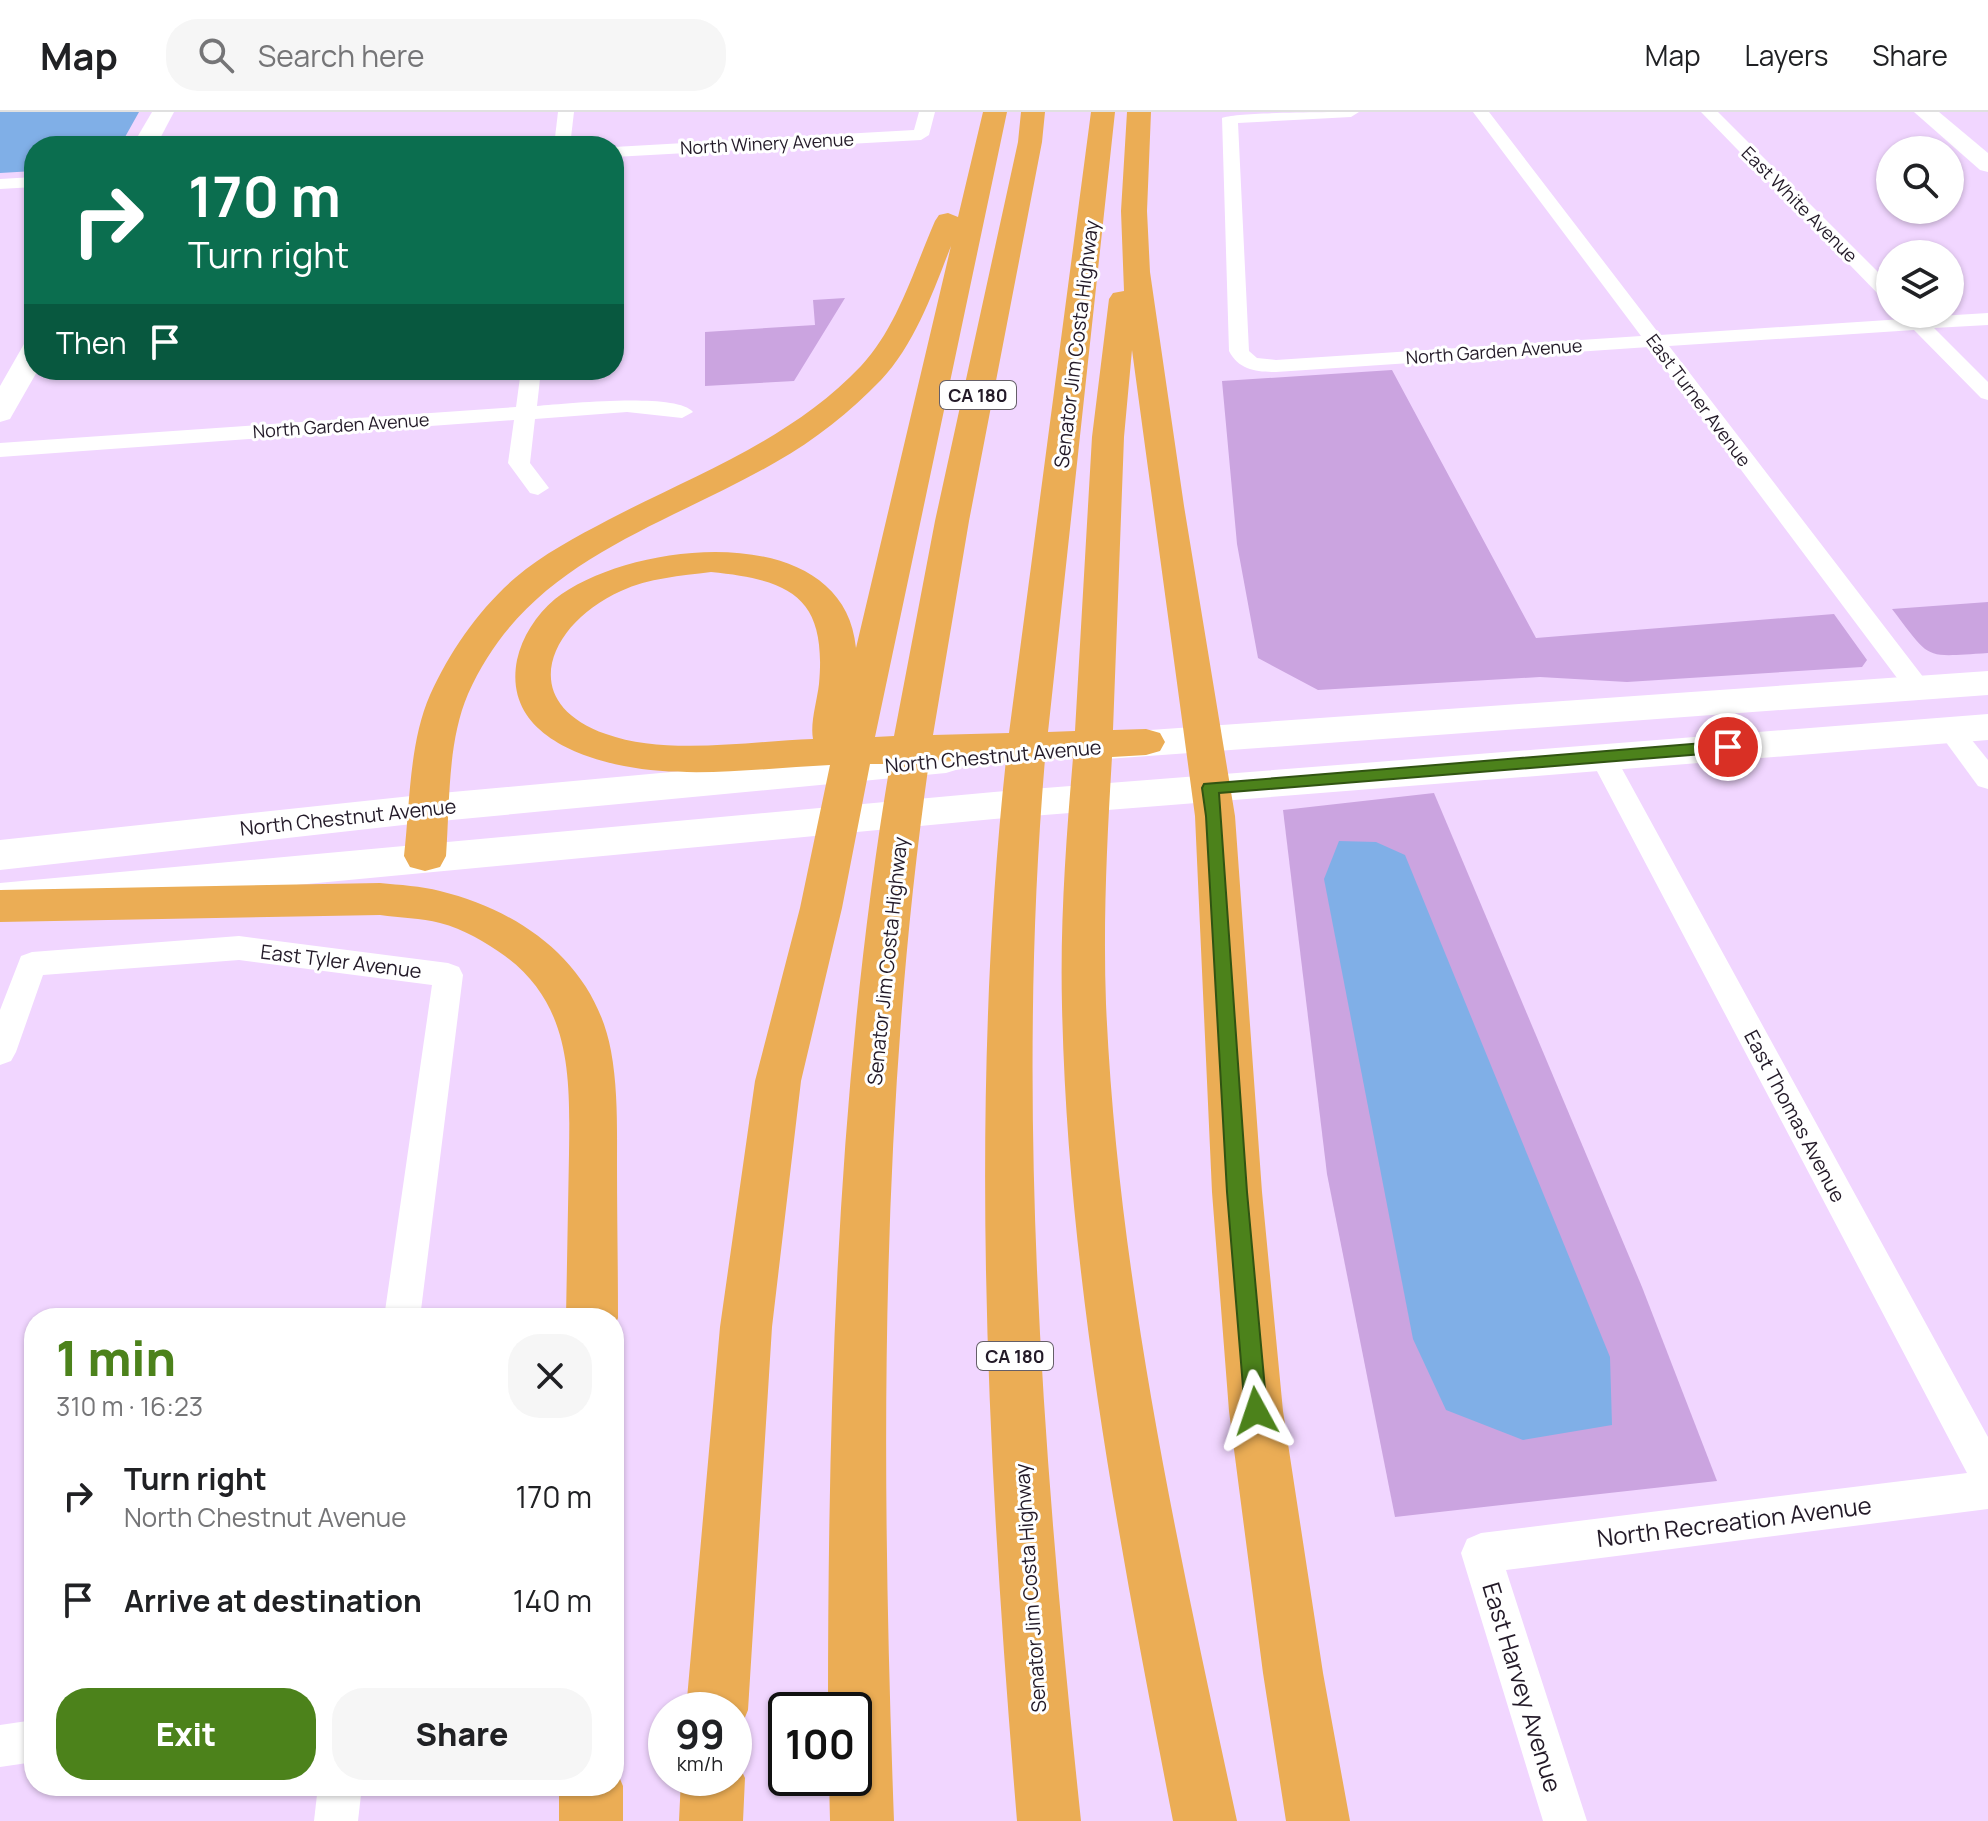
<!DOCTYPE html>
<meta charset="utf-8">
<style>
:root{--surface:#fff;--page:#f6f6f6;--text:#202124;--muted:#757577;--line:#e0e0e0;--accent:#4c821b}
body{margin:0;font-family:Manrope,sans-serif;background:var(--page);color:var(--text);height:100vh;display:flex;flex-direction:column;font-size:30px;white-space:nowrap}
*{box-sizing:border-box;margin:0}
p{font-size:26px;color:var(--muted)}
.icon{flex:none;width:44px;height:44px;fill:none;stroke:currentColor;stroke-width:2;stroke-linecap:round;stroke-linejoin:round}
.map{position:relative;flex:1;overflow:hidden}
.details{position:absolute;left:24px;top:1196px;width:600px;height:488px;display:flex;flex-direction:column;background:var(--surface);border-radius:32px;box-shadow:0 2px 6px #0004}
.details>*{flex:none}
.top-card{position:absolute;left:24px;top:24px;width:600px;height:244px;border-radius:32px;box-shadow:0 2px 6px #0004;background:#0b6e4f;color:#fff;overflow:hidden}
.controls{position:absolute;left:1876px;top:24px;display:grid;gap:16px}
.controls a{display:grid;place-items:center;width:88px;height:88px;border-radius:50%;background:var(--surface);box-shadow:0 2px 6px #0004;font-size:40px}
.speed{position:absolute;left:648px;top:1580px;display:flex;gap:16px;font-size:40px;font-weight:700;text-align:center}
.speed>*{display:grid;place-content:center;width:104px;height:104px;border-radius:50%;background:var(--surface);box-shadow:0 2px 6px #0004;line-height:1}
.speed small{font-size:20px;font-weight:400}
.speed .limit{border:4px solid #111;border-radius:12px;background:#fff;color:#111}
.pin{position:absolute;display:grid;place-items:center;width:68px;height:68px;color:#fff;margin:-34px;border:4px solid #fff;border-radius:50%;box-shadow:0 2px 8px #0007}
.me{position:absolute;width:88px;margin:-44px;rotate:355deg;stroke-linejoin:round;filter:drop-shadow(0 0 6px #0008)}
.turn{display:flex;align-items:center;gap:28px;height:168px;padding:0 32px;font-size:36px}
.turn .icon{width:104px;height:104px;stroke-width:2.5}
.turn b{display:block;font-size:56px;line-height:68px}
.then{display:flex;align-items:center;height:76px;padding:0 32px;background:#0003;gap:16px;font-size:30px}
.round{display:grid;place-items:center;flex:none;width:84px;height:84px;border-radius:32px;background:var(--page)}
.overview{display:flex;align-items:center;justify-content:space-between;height:136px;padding:0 32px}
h1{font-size:48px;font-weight:800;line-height:60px;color:var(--accent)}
.button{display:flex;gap:16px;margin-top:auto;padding:16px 32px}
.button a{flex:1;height:92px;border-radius:32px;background:var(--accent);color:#fff;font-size:32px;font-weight:800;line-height:92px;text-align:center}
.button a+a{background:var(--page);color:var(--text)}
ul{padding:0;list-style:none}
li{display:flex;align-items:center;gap:24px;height:104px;padding:0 32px}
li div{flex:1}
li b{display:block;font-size:30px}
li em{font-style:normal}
header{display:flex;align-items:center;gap:48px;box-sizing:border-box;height:112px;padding:0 40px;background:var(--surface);border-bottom:2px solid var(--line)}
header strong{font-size:38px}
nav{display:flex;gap:44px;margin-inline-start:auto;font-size:28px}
.search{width:560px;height:72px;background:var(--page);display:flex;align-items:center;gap:20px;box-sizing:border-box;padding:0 28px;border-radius:32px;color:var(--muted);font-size:30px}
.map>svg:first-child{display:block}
.green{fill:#cba4e0}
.water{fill:#80afe7}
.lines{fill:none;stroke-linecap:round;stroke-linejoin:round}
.minor{fill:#fff;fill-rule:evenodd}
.secondary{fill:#fff;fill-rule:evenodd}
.motorway{fill:#ebad55;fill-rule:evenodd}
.route{fill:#4c821b;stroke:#315412;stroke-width:2}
.labels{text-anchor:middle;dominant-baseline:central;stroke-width:6;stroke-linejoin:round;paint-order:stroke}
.far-street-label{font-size:18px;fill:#231a28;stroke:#fff}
.shield{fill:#fff;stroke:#655f68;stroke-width:2}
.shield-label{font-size:18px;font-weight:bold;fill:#231a28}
.street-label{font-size:20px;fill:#231a28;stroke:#fff}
.near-street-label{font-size:24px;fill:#231a28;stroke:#fff}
</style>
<header>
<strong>Map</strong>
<div class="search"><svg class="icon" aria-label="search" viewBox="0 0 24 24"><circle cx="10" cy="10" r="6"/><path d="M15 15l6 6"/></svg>Search here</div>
<nav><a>Map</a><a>Layers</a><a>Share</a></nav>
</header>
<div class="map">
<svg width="1988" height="1709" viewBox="0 0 1988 1709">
<rect width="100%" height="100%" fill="#f1d6ff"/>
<g class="green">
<path d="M845,186L794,269L705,274V220L815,213L813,188Z"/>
<path d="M1392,258L1536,526L1834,502L1867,548L1862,555L1627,570L1540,565L1318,578L1258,546L1237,432L1222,269Z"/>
<path d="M1988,490V541C1922,545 1932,549 1892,497Z"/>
<path d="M1434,681L1642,1175L1717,1369L1395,1405L1327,1062L1283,698Z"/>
</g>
<g class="water">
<path d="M0,0H139L120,34H34V59L0,61Z"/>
<path d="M1339,729L1376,730L1405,743L1610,1245L1612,1313L1523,1328L1446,1298L1413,1227L1324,767Z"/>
</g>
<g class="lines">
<g class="minor">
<path d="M558,0H574L570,34H554Z"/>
<path d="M919,0H935L929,23L921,28L614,45V35L914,18Z"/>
<path d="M1359,0L1351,5L1238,11L1249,239L1257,246L1276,248L1641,224L1473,0H1489L1660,223L1903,207V202H1920L1923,205L1988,201V213L1934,216L1988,270V288L1981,286L1914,218L1669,234L1927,570L1931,576L1927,582L1918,585L1909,582L1649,235L1276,260C1256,260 1239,258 1229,239L1222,6C1234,0 1336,0 1359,0Z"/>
<path d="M1701,0H1718L1890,172V189L1883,187Z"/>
<path d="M34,65V75L0,77V67Z"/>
<path d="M521,258H541L537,294C565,292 676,280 693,300L682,306L627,300L535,307L530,351L549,376L538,383L530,381L508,351L514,308L0,345V331L516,295Z"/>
<path d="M1950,609L1959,612L1988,648V677L1978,674L1937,618L1941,612Z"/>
<path d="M1602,635L1611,637L1615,644L1988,1325V1397L1506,1458L1587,1709H1543L1461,1441L1467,1427L1481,1421L1967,1361L1589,644L1593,637Z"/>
<path d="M239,824L448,851L459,855L463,863L420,1206H384L432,873L239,848L43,863L16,940L11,949L0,953V898L21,844L32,840Z"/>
<path d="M34,1608V1650L0,1655V1613Z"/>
<path d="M318,1674H362L358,1709H314Z"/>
</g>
<g class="secondary">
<path d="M152,0H174L156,34H132Z"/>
<path d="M1914,0H1939L1988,41V60L1980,58Z"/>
<path d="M34,230V258H38L10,307L0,310V274L24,232Z"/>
<path d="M1988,559V583L1107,647L1094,643L1088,634L1094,625L1107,621Z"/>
<path d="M1988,602V628L994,707L0,801V771L994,680Z"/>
<path d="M946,635L959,639L965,648L959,657L946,661L430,710L0,758V728L430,682Z"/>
</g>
<g class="motorway">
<path d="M983,0H1007L875,625L894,624L935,409L1018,30L1021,0H1045L1042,30L969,409L933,623L1009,621L1091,0H1115L1048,620L1075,619L1092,325L1109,187L1113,181L1124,179L1121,99L1127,0H1151L1147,99L1150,160L1184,394L1235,704L1262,1080L1283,1299L1323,1561L1350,1709H1286L1263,1561L1229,1299L1212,1080L1195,704L1132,238L1124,325L1113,618L1146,617L1160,621L1165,630L1160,639L1146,643L1112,645C1107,727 1103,810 1106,892C1118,1168 1179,1440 1237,1709H1173C1121,1440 1068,1169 1062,894C1060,811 1066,728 1073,646L1045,647C1015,1000 1044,1357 1081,1709H1017C988,1357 968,1000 1006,648L929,650C879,1001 881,1356 894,1709H830L829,1666H854V1598H829L828,1594C828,1279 838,963 890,652H870L842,796L801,969L772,1215L748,1598L739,1620L734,1622V1598H686L720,1215L755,969L800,796L830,653C763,656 690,667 624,654C569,643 504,615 517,548C522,525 536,503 555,487C629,428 844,405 856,536L951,134C933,180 915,232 881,268C850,300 815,328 776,350C660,417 527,448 468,582C447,631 450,692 446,744L440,755L425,759L410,755L404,744C410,692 409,631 430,583C450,539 479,497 515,466C543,442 576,425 608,408C696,362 791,328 861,254C897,216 914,157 935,109L939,103L948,101L958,105ZM711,460C790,468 827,484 819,572C817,589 810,611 813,627C750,629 666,644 606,622C513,589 551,510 621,479C649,466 680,464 711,460Z"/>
<path d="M380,771C400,773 421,774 440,779C522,799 595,852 611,939C618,977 617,1016 617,1054C617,1105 618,1155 618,1206L614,1215V1206H566C567,1151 568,1097 569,1042C570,967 572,893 505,844C485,830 464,817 440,811C421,806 400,806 380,803L0,810V778Z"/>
<path d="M734,1643L745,1666L743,1709H679L681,1666H734Z"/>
<path d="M614,1653L623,1674V1709H559V1674H614Z"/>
</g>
</g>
<path class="route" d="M1728,629L1736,635L1728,640L1219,681L1247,1080L1267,1299L1264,1307L1256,1310L1248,1307L1245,1299L1227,1080L1206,704L1202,676L1204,672Z"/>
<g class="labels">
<g class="far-street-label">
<text transform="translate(767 31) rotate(-3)">North Winery Avenue</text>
<text transform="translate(1800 92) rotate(45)">East White Avenue</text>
<text transform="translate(1494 239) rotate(-4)">North Garden Avenue</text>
<text transform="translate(1699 288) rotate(53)">East Turner Avenue</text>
<text transform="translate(341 313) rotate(-4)">North Garden Avenue</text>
</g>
<g class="shield">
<rect x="940" y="269" width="76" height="28" rx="6"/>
<rect x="977" y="1230" width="76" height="28" rx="6"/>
</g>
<g class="shield-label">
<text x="978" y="283">CA 180</text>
<text x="1015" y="1244">CA 180</text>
</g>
<g class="street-label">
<text transform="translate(1076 232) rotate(-83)">Senator Jim Costa Highway</text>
<text transform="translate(993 644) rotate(-5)">North Chestnut Avenue</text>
<text transform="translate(348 705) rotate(-6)">North Chestnut Avenue</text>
<text transform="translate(341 849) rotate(7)">East Tyler Avenue</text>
<text transform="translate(887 849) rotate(-84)">Senator Jim Costa Highway</text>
<text transform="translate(1795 1004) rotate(62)">East Thomas Avenue</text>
<text transform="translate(1030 1476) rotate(-94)">Senator Jim Costa Highway</text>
</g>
<g class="near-street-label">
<text transform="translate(1734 1409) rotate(-7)">North Recreation Avenue</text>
<text transform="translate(1523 1575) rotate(73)">East Harvey Avenue</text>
</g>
</g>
</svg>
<div class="controls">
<a><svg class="icon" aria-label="search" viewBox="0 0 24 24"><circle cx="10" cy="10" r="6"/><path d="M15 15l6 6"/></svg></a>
<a><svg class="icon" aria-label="layers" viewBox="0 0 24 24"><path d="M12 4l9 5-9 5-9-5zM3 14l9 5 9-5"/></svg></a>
</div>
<div class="speed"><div>99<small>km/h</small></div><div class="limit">100</div></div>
<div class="pin" style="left:1728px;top:635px;background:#d93025"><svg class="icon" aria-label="arrive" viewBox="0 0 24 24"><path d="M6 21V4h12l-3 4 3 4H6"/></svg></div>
<svg class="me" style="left:1256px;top:1299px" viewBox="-20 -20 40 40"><path d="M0-17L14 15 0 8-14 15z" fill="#4c821b" stroke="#fff" stroke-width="4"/></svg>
<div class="top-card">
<div class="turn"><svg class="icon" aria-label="right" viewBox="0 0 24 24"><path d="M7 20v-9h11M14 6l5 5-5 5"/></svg><div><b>170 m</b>Turn right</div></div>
<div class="then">Then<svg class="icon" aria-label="arrive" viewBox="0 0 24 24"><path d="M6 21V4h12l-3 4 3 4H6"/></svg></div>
</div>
<section class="details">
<div class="overview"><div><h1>1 min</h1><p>310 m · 16:23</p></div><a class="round"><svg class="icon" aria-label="close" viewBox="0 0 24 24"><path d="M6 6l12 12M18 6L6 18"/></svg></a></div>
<ul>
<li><svg class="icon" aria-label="right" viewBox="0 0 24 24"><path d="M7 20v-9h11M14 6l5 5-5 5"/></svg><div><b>Turn right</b><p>North Chestnut Avenue</p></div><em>170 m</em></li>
<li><svg class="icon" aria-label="arrive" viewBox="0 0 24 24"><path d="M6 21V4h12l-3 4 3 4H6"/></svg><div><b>Arrive at destination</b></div><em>140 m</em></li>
</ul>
<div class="button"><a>Exit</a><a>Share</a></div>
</section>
</div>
